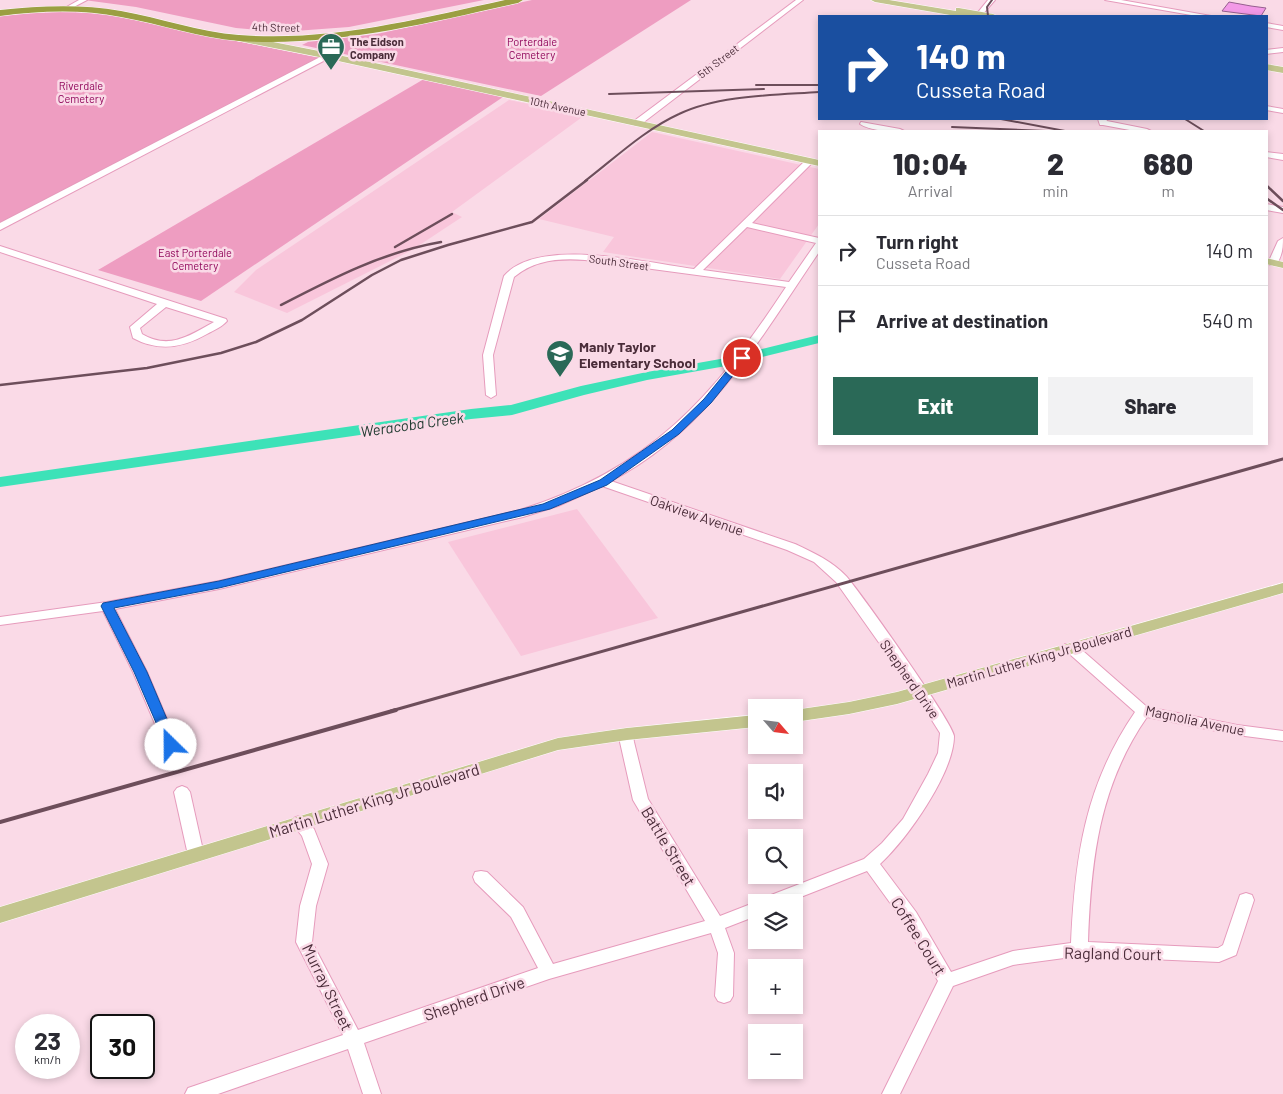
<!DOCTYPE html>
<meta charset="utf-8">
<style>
:root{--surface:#fff;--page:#f2f2f3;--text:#2b2b33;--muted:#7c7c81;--line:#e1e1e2;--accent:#2a6957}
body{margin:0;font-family:Barlow,sans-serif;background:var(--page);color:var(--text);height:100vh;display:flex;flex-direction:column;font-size:19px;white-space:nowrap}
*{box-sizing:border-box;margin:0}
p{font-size:16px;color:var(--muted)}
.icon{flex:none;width:28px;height:28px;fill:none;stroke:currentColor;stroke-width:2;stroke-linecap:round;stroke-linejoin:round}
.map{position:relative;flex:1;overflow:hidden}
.sheet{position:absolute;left:818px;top:130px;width:450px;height:315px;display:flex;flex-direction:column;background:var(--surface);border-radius:0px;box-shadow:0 2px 8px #0003}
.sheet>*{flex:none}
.hud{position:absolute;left:818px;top:15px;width:450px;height:105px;border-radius:0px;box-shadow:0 2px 8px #0003;background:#1a4fa0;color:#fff;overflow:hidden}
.needle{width:32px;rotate:118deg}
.fabs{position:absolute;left:748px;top:699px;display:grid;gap:10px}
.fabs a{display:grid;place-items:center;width:55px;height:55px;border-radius:0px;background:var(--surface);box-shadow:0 2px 8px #0003;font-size:25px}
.speed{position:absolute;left:15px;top:1014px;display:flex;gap:10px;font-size:25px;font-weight:700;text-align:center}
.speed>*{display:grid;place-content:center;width:65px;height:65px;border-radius:50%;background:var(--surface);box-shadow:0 2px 8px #0003;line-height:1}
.speed small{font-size:12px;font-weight:400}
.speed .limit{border:2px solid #111;border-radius:8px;background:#fff;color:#111}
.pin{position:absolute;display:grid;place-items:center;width:42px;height:42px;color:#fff;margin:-21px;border:2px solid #fff;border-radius:50%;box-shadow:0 1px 5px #0007}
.me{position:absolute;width:55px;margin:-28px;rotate:337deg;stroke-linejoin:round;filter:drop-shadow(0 0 4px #0008)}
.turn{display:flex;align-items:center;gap:18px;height:105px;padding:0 15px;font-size:22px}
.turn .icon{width:65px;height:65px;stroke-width:2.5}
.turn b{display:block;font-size:35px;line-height:42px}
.eta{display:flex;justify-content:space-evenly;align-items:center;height:85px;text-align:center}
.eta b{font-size:30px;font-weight:800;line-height:35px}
.button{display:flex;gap:10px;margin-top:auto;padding:10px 15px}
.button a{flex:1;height:58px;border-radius:0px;background:var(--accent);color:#fff;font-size:20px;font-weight:800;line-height:58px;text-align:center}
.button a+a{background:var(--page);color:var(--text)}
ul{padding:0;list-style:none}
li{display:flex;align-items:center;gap:15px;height:70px;padding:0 15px;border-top:1px solid var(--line)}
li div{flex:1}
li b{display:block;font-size:19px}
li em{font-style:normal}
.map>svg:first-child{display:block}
.built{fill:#f9c6db}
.green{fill:#ee9dc1}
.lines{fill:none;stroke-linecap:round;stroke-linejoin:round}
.river{fill:#3de2b8;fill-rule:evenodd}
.building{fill:#f399e7;stroke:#965f8f}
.minor-casing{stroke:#e69bbc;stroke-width:2}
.major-casing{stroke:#fff;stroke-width:1}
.highway-casing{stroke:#fff;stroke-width:1}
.minor{fill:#fff;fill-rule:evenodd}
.major{fill:#c3c58e;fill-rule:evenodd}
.highway{fill:#9b9f42;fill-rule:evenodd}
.rail-far3{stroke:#6d4e5b;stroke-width:2}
.rail-far2{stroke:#6d4e5b;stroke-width:2.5}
.rail-far1{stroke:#6d4e5b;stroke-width:3}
.rail{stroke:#6d4e5b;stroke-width:4}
.route{fill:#1a73e8;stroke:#114b97}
.labels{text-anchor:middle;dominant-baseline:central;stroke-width:5;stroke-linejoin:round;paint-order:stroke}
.far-street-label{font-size:11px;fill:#4a2c39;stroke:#fadae7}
.far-poi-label{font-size:11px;font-weight:bold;fill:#4a2c39;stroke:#fadae7;text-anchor:start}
.far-park-label{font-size:11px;fill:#91085c;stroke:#fadae7}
.poi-label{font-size:14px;font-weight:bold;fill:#4a2c39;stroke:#fadae7;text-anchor:start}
.street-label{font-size:14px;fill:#4a2c39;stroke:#fadae7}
.water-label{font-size:15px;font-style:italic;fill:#203a31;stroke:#fadae7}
.near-street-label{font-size:16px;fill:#4a2c39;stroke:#fadae7}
</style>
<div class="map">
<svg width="1283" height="1094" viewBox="0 0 1283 1094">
<rect width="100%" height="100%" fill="#fadae7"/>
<g class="built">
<path d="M509,100L585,115L452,212L462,217L412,250L287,313L234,292L256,270Z"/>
<path d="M652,132L819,169V224L780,279L603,252L614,237L539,219Z"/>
<path d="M577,509L658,618L521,656L448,542Z"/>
</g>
<g class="green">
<path d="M84,0H484L349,27L281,32L236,28L136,7Z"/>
<path d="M532,0H691L541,96L302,45L308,42L377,34Z"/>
<path d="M78,11L105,14L320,58L0,224V14Z"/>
<path d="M424,79L503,97L201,301L98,270Z"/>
</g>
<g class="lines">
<path class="river" d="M819,335V343L726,366L647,380L584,395L512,415L471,419L0,487V477L471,409L511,405L581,386L647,372L726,358Z"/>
</g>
<path class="building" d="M1229,2L1251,6L1266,8L1261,16L1222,11Z"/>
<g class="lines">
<defs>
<g id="minor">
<path d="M79,0H87L68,10L63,9Z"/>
<path d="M796,0H803L640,125H634V121Z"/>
<path d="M988,0H995L981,16H975Z"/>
<path d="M1105,0H1121L1211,16H1197Z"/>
<path d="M1266,23L1283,26V30L1266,27Z"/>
<path d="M1283,48V52L1266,54V50Z"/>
<path d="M326,54L333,56L0,230V223Z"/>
<path d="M1266,106L1283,109V113L1266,110Z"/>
<path d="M1098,119H1106L1107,121L1147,129L1151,131H1135L1103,125H1100Z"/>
<path d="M861,122L900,129L904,131C891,132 871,131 860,124Z"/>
<path d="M1266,152L1283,154V160L1266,157Z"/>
<path d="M807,159L814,161L752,223L819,238V252C759,340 710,429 611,481L795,544C814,553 832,561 846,576C860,592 954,724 954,736C954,773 907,839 880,864L916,912L951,972L1013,951L1071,943C1075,857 1085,785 1135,712L1065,650L1063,647L1065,644H1075L1147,707L1237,725L1283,731V741L1237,735L1147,717C1099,786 1091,860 1088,942L1218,948L1223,945L1240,895L1246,893L1252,895L1254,900L1236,955L1219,962L1079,956L1013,965L953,986L900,1094H882L938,981L904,922L867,871L788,902H764L766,897L864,859L882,843L903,819L928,774L938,753L940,733L916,695L836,582L814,562L787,550L602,486L558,506L523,517L219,589L115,609L147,672L178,745L176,749L171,750L166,749L164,745L133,672L103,611L0,625V617L107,602L219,581L520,510C650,469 713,398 786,287L585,260C559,258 535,260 514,277L493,355L496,395L491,398L486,395L483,355L504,276C538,236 647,263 694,269ZM747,227L816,243L789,282L703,270Z"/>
<path d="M1266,204L1283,207V213L1266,210Z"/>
<path d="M1283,238C1283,249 1282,256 1276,265H1270L1268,263L1278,241Z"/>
<path d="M0,246L226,319L227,321C222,327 214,330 207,334C183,348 159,352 133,338L130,327L157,304L0,252ZM166,307L214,322C189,336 169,350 142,334L140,328Z"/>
<path d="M627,729L632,730L634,742L648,799L720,916L756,902H757L756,916L725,928L734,953L733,996L730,1001L724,1003L718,1001L715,996L718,953L711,933L549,979L364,1043L381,1094H363L348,1049L218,1094H185L188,1088L194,1086L343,1035L296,942L300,906L312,864L302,836L291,822L294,818L299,816L304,818L314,829L328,864L316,906L312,942L358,1030L538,968L511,917L475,882L473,877L475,872L481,871L487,872L523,907L553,964L705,921L633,800L620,742L622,730Z"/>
<path d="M182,786L187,788L190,792L204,855L202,859L196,861L190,859L188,855L174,792L177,788Z"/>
</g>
<g id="major">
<path d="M871,0H889L956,11V8H959L993,14L997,16H956L875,2Z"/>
<path d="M237,35L329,53L819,160V166L329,59L234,40V36Z"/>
<path d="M1266,64L1283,67V73L1266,70Z"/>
<path d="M1266,258L1283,262V268L1266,264Z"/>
<path d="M1283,583V593L897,704L849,714L794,722V710L849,702L897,692Z"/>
<path d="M756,715V727L627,740L558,750L0,923V907L558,738L627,728Z"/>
</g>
<path id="highway" d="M505,0H523L518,3C427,23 335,47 240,41C200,38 161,24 121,17C81,9 40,11 0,16V10C40,6 81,4 121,11C161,18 199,32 239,35C330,42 418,19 505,0Z"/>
</defs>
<use href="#minor" class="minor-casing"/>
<use href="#major" class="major-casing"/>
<use href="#highway" class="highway-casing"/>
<use href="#minor" class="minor"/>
<use href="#major" class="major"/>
<use href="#highway" class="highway"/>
<g class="rail-far3">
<path d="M988,16L987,7L992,0"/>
<path d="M756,85H818"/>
<path d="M609,94L764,89"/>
<path d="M1001,119L1065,131"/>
<path d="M1185,119L1204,131"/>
<path d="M952,127L1046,131"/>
<path d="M585,181C615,158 644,130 679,114C718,95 775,95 819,92"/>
</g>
<g class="rail-far2">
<path d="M1266,185L1283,201"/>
<path d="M1266,198L1283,210"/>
<path d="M395,247L452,214"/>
<path d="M281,305C333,278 383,252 441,242"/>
<path d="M0,385L147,368L221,353L256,342L302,320L372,275L401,260L448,245L532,222L587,180"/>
</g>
<path class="rail-far1" d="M391,711L1283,459"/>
<path class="rail" d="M0,822L396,710"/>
</g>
<path class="route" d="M742,355L747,358L711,403L679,434L607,485L550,509L219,588L114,608L147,672L178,745L176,748H167L134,672L101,606L103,603L219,581L543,504L600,480L672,430L704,399L739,356Z"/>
<defs>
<symbol id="office-pin" viewBox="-11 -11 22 30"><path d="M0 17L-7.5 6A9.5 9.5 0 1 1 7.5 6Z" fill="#2a6957" stroke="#fadae7"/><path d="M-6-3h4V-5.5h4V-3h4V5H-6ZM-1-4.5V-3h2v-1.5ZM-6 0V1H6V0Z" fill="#fff"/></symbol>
<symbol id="school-pin" viewBox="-11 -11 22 30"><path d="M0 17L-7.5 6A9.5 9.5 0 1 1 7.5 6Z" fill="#2a6957" stroke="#fadae7"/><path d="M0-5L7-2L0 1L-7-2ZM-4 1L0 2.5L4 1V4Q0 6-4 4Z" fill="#fff"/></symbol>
</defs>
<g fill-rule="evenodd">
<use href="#office-pin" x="315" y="31" width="32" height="43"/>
<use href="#school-pin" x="544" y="338" width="32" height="43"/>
</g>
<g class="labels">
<g class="far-street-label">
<text transform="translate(276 27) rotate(1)">4th Street</text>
<text transform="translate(718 61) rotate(-37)">5th Street</text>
<text transform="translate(558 106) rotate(12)">10th Avenue</text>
<text transform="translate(619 262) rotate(8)">South Street</text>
</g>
<g class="far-poi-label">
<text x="350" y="41">The Eidson<tspan x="350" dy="13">Company</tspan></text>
</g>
<g class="far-park-label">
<text x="532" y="41">Porterdale<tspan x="532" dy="13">Cemetery</tspan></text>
<text x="81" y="85">Riverdale<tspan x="81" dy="13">Cemetery</tspan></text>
<text x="195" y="252">East Porterdale<tspan x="195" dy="13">Cemetery</tspan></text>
</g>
<g class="poi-label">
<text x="579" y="346">Manly Taylor<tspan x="579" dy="16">Elementary School</tspan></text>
</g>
<g class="street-label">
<text transform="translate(697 515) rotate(19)">Oakview Avenue</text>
<text transform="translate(1039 657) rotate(-16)">Martin Luther King Jr Boulevard</text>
<text transform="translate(910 679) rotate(55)">Shepherd Drive</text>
<text transform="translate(1195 720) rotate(12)">Magnolia Avenue</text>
</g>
<g class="water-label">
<text transform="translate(412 424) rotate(-8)">Weracoba Creek</text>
</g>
<g class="near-street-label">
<text transform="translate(374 800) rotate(-17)">Martin Luther King Jr Boulevard</text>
<text transform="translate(669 846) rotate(59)">Battle Street</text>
<text transform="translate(919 936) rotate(58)">Coffee Court</text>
<text transform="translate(1113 953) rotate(1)">Ragland Court</text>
<text transform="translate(328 987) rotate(64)">Murray Street</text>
<text transform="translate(474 998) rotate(-19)">Shepherd Drive</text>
</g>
</g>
</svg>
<div class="fabs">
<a><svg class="needle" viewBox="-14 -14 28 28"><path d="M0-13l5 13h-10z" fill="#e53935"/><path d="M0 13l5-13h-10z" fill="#7c7c81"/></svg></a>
<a><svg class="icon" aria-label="sound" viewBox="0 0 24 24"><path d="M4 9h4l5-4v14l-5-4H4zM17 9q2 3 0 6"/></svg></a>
<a><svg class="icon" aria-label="search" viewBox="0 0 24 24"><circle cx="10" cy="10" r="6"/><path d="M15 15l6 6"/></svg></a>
<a><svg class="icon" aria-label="layers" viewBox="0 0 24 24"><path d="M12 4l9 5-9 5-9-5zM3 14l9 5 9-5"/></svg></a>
<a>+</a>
<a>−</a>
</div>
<div class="speed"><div>23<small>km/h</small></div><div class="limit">30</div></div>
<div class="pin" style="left:742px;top:358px;background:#d93025"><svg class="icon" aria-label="arrive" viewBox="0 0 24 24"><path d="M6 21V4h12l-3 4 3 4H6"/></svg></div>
<svg class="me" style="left:171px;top:745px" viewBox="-20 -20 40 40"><circle r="19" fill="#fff"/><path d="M0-13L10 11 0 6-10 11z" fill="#1a73e8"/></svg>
<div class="hud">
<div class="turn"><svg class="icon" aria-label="right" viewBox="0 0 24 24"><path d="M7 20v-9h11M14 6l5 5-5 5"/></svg><div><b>140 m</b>Cusseta Road</div></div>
</div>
<section class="sheet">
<div class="eta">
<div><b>10:04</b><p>Arrival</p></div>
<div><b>2</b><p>min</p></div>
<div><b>680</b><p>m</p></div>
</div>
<ul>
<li><svg class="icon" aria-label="right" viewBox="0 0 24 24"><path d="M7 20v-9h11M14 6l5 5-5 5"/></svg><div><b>Turn right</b><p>Cusseta Road</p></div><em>140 m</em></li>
<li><svg class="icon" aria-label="arrive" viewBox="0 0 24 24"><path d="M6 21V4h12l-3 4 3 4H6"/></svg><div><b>Arrive at destination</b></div><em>540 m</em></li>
</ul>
<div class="button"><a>Exit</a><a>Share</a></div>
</section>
</div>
